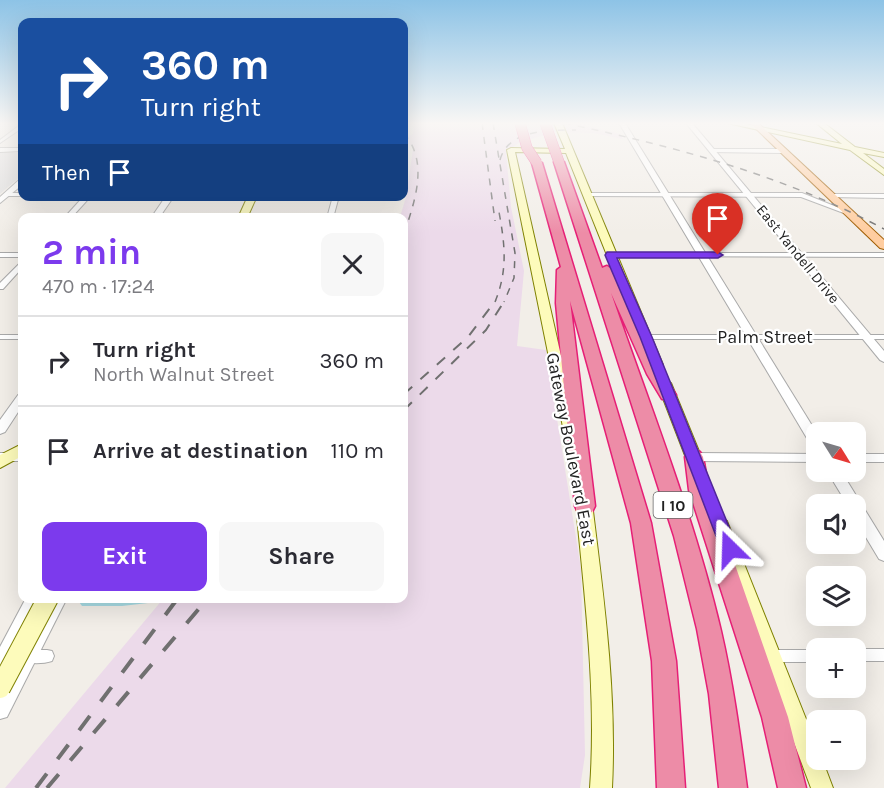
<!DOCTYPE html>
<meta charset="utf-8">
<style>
:root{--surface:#fff;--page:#f7f7f7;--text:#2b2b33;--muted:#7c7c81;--line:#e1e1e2;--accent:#7c3aed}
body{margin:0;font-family:Karla,sans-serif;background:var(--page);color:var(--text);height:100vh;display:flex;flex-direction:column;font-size:22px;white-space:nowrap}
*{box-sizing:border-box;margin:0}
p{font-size:20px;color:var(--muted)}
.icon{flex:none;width:33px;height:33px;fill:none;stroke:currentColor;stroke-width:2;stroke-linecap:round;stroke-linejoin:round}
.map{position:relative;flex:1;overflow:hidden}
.drawer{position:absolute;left:18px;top:213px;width:390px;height:390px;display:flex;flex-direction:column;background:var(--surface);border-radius:12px;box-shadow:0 6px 24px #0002}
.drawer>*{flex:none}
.top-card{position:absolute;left:18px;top:18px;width:390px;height:183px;border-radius:12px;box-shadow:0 6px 24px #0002;background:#1a4fa0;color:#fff;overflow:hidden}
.needle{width:39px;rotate:127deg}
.buttons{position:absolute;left:806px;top:422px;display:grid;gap:12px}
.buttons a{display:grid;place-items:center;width:60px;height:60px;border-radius:12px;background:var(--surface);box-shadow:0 6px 24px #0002;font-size:30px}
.pin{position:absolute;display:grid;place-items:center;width:51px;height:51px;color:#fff;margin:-62px -26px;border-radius:50% 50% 50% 0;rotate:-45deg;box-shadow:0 0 6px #0007}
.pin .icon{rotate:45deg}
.me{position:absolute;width:66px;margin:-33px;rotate:338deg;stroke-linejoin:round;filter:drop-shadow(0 0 4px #0008)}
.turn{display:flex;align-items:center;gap:21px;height:126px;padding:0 24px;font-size:27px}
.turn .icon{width:78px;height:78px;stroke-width:2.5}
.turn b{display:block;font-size:42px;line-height:51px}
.then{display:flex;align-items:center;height:57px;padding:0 24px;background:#0003;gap:12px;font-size:22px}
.round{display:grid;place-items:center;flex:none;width:63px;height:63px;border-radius:12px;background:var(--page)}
.summary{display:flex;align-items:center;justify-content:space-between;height:102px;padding:0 24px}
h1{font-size:36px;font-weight:700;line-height:45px;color:var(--accent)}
.primary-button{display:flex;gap:12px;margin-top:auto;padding:12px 24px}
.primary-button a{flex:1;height:69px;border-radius:12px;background:var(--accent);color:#fff;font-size:24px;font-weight:700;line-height:69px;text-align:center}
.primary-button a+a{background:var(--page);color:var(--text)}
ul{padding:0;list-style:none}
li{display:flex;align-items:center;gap:18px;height:90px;padding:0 24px;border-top:2px solid var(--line)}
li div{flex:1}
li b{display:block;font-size:22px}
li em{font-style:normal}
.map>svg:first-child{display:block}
.residential{fill:#e0dfdf}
.industrial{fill:#ecdaea}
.water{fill:#a6dae2}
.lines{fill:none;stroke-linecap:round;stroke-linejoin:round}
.minor-casing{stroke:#a9a9a9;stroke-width:2}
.tertiary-casing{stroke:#a9a9a9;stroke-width:2}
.secondary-casing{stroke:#7f8100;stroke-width:2}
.primary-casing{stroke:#9f5c00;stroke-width:2}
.motorway-casing{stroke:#e61f76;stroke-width:3}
.minor{fill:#fff;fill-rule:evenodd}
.tertiary{fill:#fff;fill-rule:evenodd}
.secondary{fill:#fdfbbb;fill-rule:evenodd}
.primary{fill:#ffcda0;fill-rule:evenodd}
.motorway{fill:#ed8ca7;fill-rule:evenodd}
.rail-far2{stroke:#707070;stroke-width:1.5;stroke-dasharray:7 7;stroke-linecap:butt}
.rail-far1{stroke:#707070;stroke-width:2;stroke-dasharray:11 11;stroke-linecap:butt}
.rail{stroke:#707070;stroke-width:4;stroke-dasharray:18 18;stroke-linecap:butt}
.secondary-bridge-casing{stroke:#7f8100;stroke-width:22;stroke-linecap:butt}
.motorway-bridge-casing{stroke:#e61f76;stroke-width:11;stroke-linecap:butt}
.secondary-bridge{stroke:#fdfbbb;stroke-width:20}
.motorway-bridge{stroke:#ed8ca7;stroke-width:10}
.route{fill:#7c3aed;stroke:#51269a;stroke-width:1.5}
.labels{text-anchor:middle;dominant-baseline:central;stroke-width:4.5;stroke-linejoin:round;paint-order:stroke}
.far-street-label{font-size:15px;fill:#222;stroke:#fff}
.shield{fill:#fff;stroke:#646464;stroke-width:1.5}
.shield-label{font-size:16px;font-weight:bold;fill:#222}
.street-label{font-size:18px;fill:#222;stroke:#fff}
</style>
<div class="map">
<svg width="884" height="788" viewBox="0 0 884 788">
<rect width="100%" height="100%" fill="#f2eee8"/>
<path class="residential" d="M0,153H22V175L0,194Z"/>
<path class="industrial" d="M414,123H577L620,134L623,139L593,133L556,132L520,142L506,152L511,207L524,271L517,346L546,350L581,569L585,755L580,788H5L163,599L404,598V218L400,217L406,197L413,149L405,137L413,134Z"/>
<path class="water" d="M77,599H151L148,603L122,606H82Z"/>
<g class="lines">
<defs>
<g id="minor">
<path d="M20,125H22V128L0,143V140Z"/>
<path d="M0,148H22V151L0,152Z"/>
<path d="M712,149H783L786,151L783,153L710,152V150Z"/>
<path d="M6,193H22L23,196H4V194Z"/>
<path d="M587,193H802L854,214L849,215L801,197L585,196L584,195Z"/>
<path d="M832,194H884V198L830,197L829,196Z"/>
<path d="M84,196H91L71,218H64Z"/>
<path d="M333,196H339L333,218H327Z"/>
<rect x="0" y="253" width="22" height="4"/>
<path d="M610,253H884V257L608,256V254Z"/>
<path d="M22,262V268L3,289H0V283L20,263Z"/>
<rect x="0" y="335" width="22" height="4"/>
<path d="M643,335H884V339H646L642,337Z"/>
<rect x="0" y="453" width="22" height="8"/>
<path d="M694,453L816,454V462L694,461L690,460L689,457L690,454Z"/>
<rect x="855" y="454" width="29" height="8"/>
<rect x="855" y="649" width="29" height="12"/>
<path d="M26,650H47L52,651L54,656L52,661C43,664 30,664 21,661L19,656L21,651Z"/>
<path d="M773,650H816V662H773L768,661L766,656L768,651Z"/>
</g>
<g id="tertiary">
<path d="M619,123H625L816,432V447L811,445Z"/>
<path d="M686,123H692L884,351V362L880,360Z"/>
<path d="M19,180H22V185L0,203V197Z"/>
<path d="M166,196H174L159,218H151Z"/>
<path d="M22,394V406L5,432L0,434V420L18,395Z"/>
<path d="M827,471H841L884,541V561L879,559L855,519V504H847Z"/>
<path d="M26,598H43L6,671L0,674V647Z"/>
<path d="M50,598H67L7,717L0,719V691Z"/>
</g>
<g id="secondary">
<path d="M554,123H562L663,365L657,369L651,365L566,153L515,152L577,427L575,431H565L563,427L507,150L511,148L565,149Z"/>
<path d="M727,123H741L842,144L816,123H824L855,147L884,153V157L863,153L884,169V175L850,150Z"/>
<path d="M248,196H257L247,218H238Z"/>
<path d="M664,379L671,383L705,466L702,470H692L689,466L657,383Z"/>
<path d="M22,444V456L0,468V455Z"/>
<path d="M583,489L589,491L591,495C603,593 617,689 612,788H590C597,690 584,593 575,495L577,491Z"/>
<path d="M721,519L727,521L729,526L816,744V759H822L833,788H811L713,526L715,521Z"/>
</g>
<path id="primary" d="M750,123H758L884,240V249L880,248Z"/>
<g id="motorway">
<path d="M559,159L564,162L602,268L607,266L613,270L663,374L676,395L674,399H662L647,374L611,293C649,404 694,516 721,631C733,683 740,735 747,788H719L709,694L697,629L674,536L554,162Z"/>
<path d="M537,160L542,163L651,523L676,661L685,788H657L652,661L631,523L570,301L595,506L592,512L585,514L578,512L575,506L556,303L557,270L561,267L532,163Z"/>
<path d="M694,450L700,452L703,457L709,490L788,717L806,788H778L762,717L689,490L685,457L688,452Z"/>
</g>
</defs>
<use href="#minor" class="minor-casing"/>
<use href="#tertiary" class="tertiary-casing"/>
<use href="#secondary" class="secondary-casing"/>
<use href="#primary" class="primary-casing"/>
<use href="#motorway" class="motorway-casing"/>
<use href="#minor" class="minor"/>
<use href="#tertiary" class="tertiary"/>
<use href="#secondary" class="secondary"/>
<use href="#primary" class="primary"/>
<use href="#motorway" class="motorway"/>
<g class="rail-far2">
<path d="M482,123L495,221"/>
<path d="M493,123L515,253L514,278L504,302"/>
<path d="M564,123C676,147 783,175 884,229"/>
<path d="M404,133C429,163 415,200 404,234"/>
<path d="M500,160C508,129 550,130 576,130"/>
<path d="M495,302C508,270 505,245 499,212"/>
</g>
<g class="rail-far1">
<path d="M404,394L468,337L496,300"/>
<path d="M404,410L486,330L505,300"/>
</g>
<g class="rail">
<path d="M36,788L178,598"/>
<path d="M47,788L208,598"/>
</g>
<defs>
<path id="secondary-bridge" d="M0,688L48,598"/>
<g id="motorway-bridge">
<path d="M520,123L527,148L537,163"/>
<path d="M545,123L559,162"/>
</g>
</defs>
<use href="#secondary-bridge" class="secondary-bridge-casing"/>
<use href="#motorway-bridge" class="motorway-bridge-casing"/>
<use href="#secondary-bridge" class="secondary-bridge"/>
<use href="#motorway-bridge" class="motorway-bridge"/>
</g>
<linearGradient id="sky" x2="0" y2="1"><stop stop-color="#8dc3e6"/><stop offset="0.53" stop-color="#f9f7f5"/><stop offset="1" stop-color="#f9f7f5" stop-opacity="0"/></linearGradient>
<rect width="884" height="233" fill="url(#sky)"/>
<path class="route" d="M607,252H718L723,255L718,258H617L652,337L738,549L736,554L730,556L724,554L721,549L640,337L605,255Z"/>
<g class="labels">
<g class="far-street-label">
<text transform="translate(798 254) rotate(51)">East Yandell Drive</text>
</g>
<rect class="shield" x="653.5" y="492" width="39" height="26" rx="4.5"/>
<g class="shield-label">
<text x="673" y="505">I 10</text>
</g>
<g class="street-label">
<text x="765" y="337">Palm Street</text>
<text transform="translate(571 449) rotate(79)">Gateway Boulevard East</text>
</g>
</g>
</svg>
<div class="buttons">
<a><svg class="needle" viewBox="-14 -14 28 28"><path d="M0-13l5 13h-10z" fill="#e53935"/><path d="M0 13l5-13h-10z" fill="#7c7c81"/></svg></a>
<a><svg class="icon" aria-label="sound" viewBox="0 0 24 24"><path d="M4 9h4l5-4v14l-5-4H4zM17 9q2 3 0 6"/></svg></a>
<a><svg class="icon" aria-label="layers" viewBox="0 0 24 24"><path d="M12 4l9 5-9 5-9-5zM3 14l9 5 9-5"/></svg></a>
<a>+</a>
<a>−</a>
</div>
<div class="pin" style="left:718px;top:255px;background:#d93025"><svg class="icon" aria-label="arrive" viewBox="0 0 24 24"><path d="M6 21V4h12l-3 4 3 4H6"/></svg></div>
<svg class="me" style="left:730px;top:549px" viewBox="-20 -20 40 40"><path d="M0-17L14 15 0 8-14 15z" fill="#7c3aed" stroke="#fff" stroke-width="4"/></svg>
<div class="top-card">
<div class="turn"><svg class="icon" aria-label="right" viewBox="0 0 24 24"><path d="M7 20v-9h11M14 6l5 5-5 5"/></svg><div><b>360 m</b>Turn right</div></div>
<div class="then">Then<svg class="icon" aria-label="arrive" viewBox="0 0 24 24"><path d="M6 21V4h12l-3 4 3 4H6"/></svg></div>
</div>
<section class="drawer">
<div class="summary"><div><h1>2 min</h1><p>470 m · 17:24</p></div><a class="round"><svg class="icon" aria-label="close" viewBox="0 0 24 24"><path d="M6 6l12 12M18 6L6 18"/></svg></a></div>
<ul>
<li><svg class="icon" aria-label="right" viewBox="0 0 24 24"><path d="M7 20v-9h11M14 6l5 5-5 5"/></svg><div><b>Turn right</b><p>North Walnut Street</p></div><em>360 m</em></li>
<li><svg class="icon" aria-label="arrive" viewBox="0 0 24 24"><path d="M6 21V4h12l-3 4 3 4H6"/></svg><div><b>Arrive at destination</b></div><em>110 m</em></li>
</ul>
<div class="primary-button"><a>Exit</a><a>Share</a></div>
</section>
</div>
